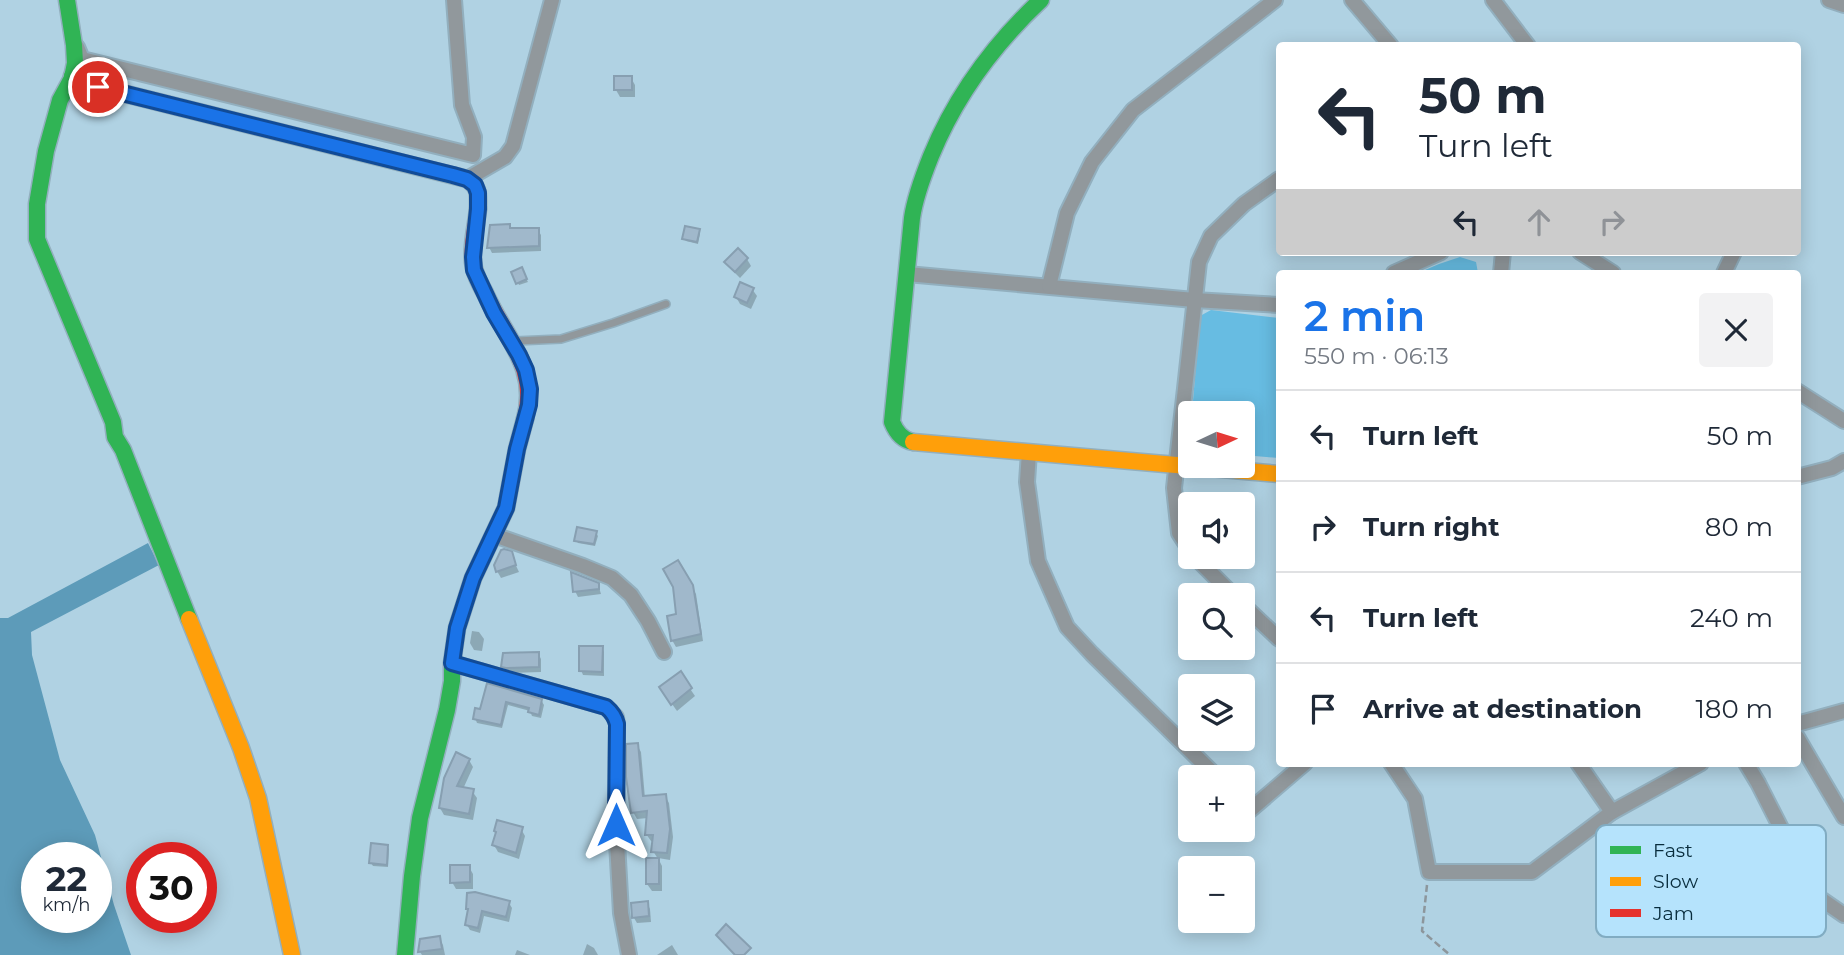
<!DOCTYPE html>
<meta charset="utf-8">
<style>
:root{--surface:#fff;--page:#f2f2f3;--text:#1f2937;--muted:#747a83;--line:#e0e1e3;--accent:#1a73e8}
body{margin:0;font-family:Montserrat,sans-serif;background:var(--page);color:var(--text);height:100vh;display:flex;flex-direction:column;font-size:26px;white-space:nowrap}
*{box-sizing:border-box;margin:0}
p{font-size:23px;color:var(--muted)}
.icon{flex:none;width:38px;height:38px;fill:none;stroke:currentColor;stroke-width:2;stroke-linecap:round;stroke-linejoin:round}
.map{position:relative;flex:1;overflow:hidden}
.panel{position:absolute;left:1276px;top:270px;width:525px;height:497px;display:flex;flex-direction:column;background:var(--surface);border-radius:7px;box-shadow:0 4px 18px #0003}
.panel>*{flex:none}
.guide{position:absolute;left:1276px;top:42px;width:525px;height:214px;border-radius:7px;box-shadow:0 4px 18px #0003;background:#fff;color:var(--text);overflow:hidden}
.needle{width:46px;rotate:86deg}
.controls{position:absolute;left:1178px;top:401px;display:grid;gap:14px}
.controls a{display:grid;place-items:center;width:77px;height:77px;border-radius:7px;background:var(--surface);box-shadow:0 4px 18px #0003;font-size:35px}
.speed{position:absolute;left:21px;top:842px;display:flex;gap:14px;font-size:35px;font-weight:700;text-align:center}
.speed>*{display:grid;place-content:center;width:91px;height:91px;border-radius:50%;background:var(--surface);box-shadow:0 4px 18px #0003;line-height:1}
.speed small{font-size:18px;font-weight:400}
.speed .limit{border:10px solid #d22;background:#fff;color:#111}
.pin{position:absolute;display:grid;place-items:center;width:60px;height:60px;color:#fff;margin:-30px;border:4px solid #fff;border-radius:50%;box-shadow:0 2px 7px #0007}
.me{position:absolute;width:77px;margin:-38px;rotate:0deg;stroke-linejoin:round;filter:drop-shadow(0 0 5px #0008)}
.turn{display:flex;align-items:center;gap:24px;height:147px;padding:0 28px;font-size:32px}
.turn .icon{width:91px;height:91px;stroke-width:2.5}
.turn b{display:block;font-size:49px;line-height:60px}
.lanes{display:flex;align-items:center;height:66px;padding:0 28px;background:#0003;justify-content:center;gap:35px;direction:ltr}
.lanes .off{opacity:.35}
.round{display:grid;place-items:center;flex:none;width:74px;height:74px;border-radius:7px;background:var(--page)}
.headline{display:flex;align-items:center;justify-content:space-between;height:119px;padding:0 28px}
h1{font-size:42px;font-weight:600;line-height:52px;color:var(--accent)}
ul{padding:0;list-style:none}
li{display:flex;align-items:center;gap:21px;height:91px;padding:0 28px;border-top:2px solid var(--line)}
li div{flex:1}
li b{display:block;font-size:26px}
li em{font-style:normal}
.map>svg:first-child{display:block}
.green{fill:#67bce2}
.water{fill:#5d9bb9;fill-rule:evenodd}
.shadow{fill:#0003}
.building{fill:#a0b8cb;stroke:#879fb1;stroke-width:2}
.lines{fill:none;stroke-linecap:round;stroke-linejoin:round}
.lane-casing{stroke:#92afbe;stroke-width:10}
.street-casing{stroke:#92afbe;stroke-width:18}
.fast-casing{stroke:#92afbe;stroke-width:19}
.slow-casing{stroke:#92afbe;stroke-width:19}
.jam-casing{stroke:#92afbe;stroke-width:19}
.path{stroke:#8c969c;stroke-width:2.5;stroke-dasharray:7 3.5;stroke-linecap:butt}
.lane{stroke:#91989c;stroke-width:7}
.street{stroke:#91989c;stroke-width:14}
.fast{stroke:#30b455;stroke-width:16}
.slow{stroke:#ff9f0a;stroke-width:16}
.jam{stroke:#e5322d;stroke-width:16}
.route-casing{stroke:#114b97;stroke-width:18}
.route{stroke:#1a73e8;stroke-width:12}
.key{fill:#b5e3fc;stroke:#81acc2;stroke-width:2}
.key-label{font-size:19px;fill:#082c3c}
</style>
<div class="map">
<svg width="1844" height="955" viewBox="0 0 1844 955">
<rect width="100%" height="100%" fill="#b0d2e3"/>
<g class="green">
<path d="M1460,257L1476,262L1478,273H1418L1439,264Z"/>
<path d="M1211,310L1279,318V458L1243,455L1242,413H1192L1200,316Z"/>
</g>
<path class="water" d="M148,543L159,565L31,632L32,655L60,760L95,835L114,905L131,955H0V618H8ZM37,858H96V917H37Z"/>
<g class="shadow">
<path d="M616,78H631L635,85V97H620L616,90Z"/>
<path d="M509,226L512,230H538L541,235V251L492,253L489,247Z"/>
<path d="M699,231L700,234L698,244L686,241L684,238Z"/>
<path d="M747,259L751,266L740,278L731,269L727,262Z"/>
<path d="M521,269L528,282L519,285L513,273Z"/>
<path d="M752,289L757,296L751,309L740,304L736,297Z"/>
<path d="M596,533L598,536L595,546L578,543L576,540Z"/>
<path d="M510,553L519,572L501,578L497,571Z"/>
<path d="M677,563L696,594L703,641L676,647L672,640L678,615Z"/>
<path d="M598,584L601,594L578,597L575,591Z"/>
<path d="M472,631L479,632L484,639L482,651L474,650L470,643Z"/>
<path d="M602,647L604,652V676L583,675L581,670Z"/>
<path d="M538,653L541,659V672L510,673L506,672L503,667Z"/>
<path d="M680,674L695,696L677,711L665,694Z"/>
<path d="M488,685L541,700L544,705L541,718L532,716L530,711L508,705L502,728L477,723L475,718L482,711Z"/>
<path d="M637,745L641,752L645,798L665,796L669,803L673,837L670,860L658,858L662,866V891H652L647,884L658,859L653,851L654,842L651,841L646,834L648,818L637,819L633,812Z"/>
<path d="M469,760L473,767L463,789L472,791L477,798L473,820L444,815L440,808Z"/>
<path d="M521,829L525,836L519,859L498,852L494,845Z"/>
<path d="M387,846L389,849L388,867L373,866L371,863Z"/>
<path d="M469,867L473,874V889H456L452,882Z"/>
<path d="M509,903L512,908L509,922L484,916L480,933L470,930L467,925L469,912L468,908Z"/>
<path d="M647,903L650,909L651,922L637,923L634,918Z"/>
<path d="M439,938L443,945L445,955H422L420,952L421,940Z"/>
<path d="M587,944L594,948L598,955H583Z"/>
<path d="M672,945L678,955H657Z"/>
<path d="M517,950L530,955H515Z"/>
</g>
<g class="building">
<rect x="614" y="76" width="18" height="14"/>
<path d="M510,224V228H539V246L487,248L490,225Z"/>
<path d="M685,226L700,229L697,242L682,239Z"/>
<path d="M738,248L748,258L735,272L724,262Z"/>
<path d="M522,267L527,279L516,284L511,272Z"/>
<path d="M740,282L754,288L747,303L734,297Z"/>
<path d="M577,527L597,531L594,544L574,541Z"/>
<path d="M504,549L512,551L516,565L496,572L494,565L501,550Z"/>
<path d="M678,560L693,585L701,634L671,641L667,616L676,614L673,587L663,569Z"/>
<path d="M571,572L599,583V589L573,592Z"/>
<path d="M579,646H603L602,672L579,671Z"/>
<path d="M539,652V667L506,668L501,667L503,653Z"/>
<path d="M681,671L692,688L671,705L659,687Z"/>
<path d="M487,683L542,699L539,715L528,712L529,708L506,702L501,725L473,719L475,708L480,709Z"/>
<path d="M638,743L643,796L666,794L670,829L667,853L651,852L653,835H645L647,811L631,813L626,777V744Z"/>
<path d="M456,752L470,759L457,786L474,789L469,814L439,808L444,778Z"/>
<path d="M497,820L523,827L516,853L492,845L496,832L494,831Z"/>
<path d="M371,843L388,845L387,865L369,863Z"/>
<rect x="646" y="858" width="13" height="26"/>
<path d="M450,865H470V882L450,883Z"/>
<path d="M475,892L510,901L506,917L482,911L478,928L465,925L468,909H466L467,893Z"/>
<path d="M648,901L649,916L632,918L631,903Z"/>
<path d="M726,924L751,948L744,955H735L716,935Z"/>
<path d="M440,936L442,949L418,952L420,939Z"/>
</g>
<g class="lines">
<defs>
<path id="lane" d="M516,341L561,339L613,323L666,304"/>
<g id="street">
<path d="M1352,0L1391,46"/>
<path d="M1493,0L1528,46"/>
<path d="M1829,0L1844,5"/>
<path d="M77,47L82,59L473,155L474,137L462,105L454,0"/>
<path d="M467,179L505,157L513,146L552,0"/>
<path d="M1580,252L1613,273"/>
<path d="M1394,273L1441,252"/>
<path d="M1501,273L1503,252"/>
<path d="M1724,273L1734,252"/>
<path d="M907,274L1194,300L1279,305"/>
<path d="M1049,286L1067,213L1092,162L1133,110L1275,0"/>
<path d="M1797,391L1844,421"/>
<path d="M1029,452L1027,482L1038,561L1067,627L1092,654L1217,777"/>
<path d="M1797,477L1832,468L1844,461"/>
<path d="M494,535L583,566L612,578L631,595L648,621L664,652"/>
<path d="M1190,550L1179,533L1174,488L1199,262L1211,236L1244,204L1279,179"/>
<path d="M1194,556L1233,595"/>
<path d="M1242,604L1279,639"/>
<path d="M452,663L606,707L616,717L617,725L616,825L621,913L629,955"/>
<path d="M1797,724L1844,711"/>
<path d="M1797,737L1844,817"/>
<path d="M1391,763L1415,799L1429,872H1532L1612,812L1701,763"/>
<path d="M1578,763L1612,812"/>
<path d="M1746,763L1758,783L1815,895L1844,915"/>
<path d="M1242,804L1249,811L1305,763"/>
</g>
<g id="fast">
<path d="M67,0L74,45L75,63L72,78L60,100L46,151L37,204V239L113,422L115,437L123,450L189,619"/>
<path d="M72,76L98,87L467,179C480,188 478,194 478,209"/>
<path d="M913,442C902,440 896,432 892,422L912,218C915,197 923,176 931,156C956,95 993,45 1041,0"/>
<path d="M405,955L412,876L420,818L447,710L452,681V663L457,628L473,578L506,508L517,449L525,419"/>
</g>
<g id="slow">
<path d="M913,442L1279,474"/>
<path d="M189,619L241,748L258,798L292,955"/>
</g>
<path id="jam" d="M478,209C476,227 470,250 474,268C476,277 481,286 485,293C505,338 539,367 525,419"/>
</defs>
<use href="#lane" class="lane-casing"/>
<use href="#street" class="street-casing"/>
<use href="#fast" class="fast-casing"/>
<use href="#slow" class="slow-casing"/>
<use href="#jam" class="jam-casing"/>
<path class="path" d="M1427,885L1422,931L1450,955"/>
<use href="#lane" class="lane"/>
<use href="#street" class="street"/>
<use href="#fast" class="fast"/>
<use href="#slow" class="slow"/>
<use href="#jam" class="jam"/>
</g>
<g class="lines">
<defs>
<path id="route" d="M98,87L453,175L467,179L475,185L478,193V209L473,257L474,270L494,313L519,355L526,370L530,389L529,405L517,449L506,508L473,578L457,628L452,663L606,707C612,712 615,716 617,724L616,825"/>
</defs>
<use href="#route" class="route-casing"/>
<use href="#route" class="route"/>
</g>
<rect x="1596" y="825" width="230" height="112" rx="10" class="key"/>
<rect x="1610" y="846" width="31" height="8" fill="#30b455"/>
<rect x="1610" y="877" width="31" height="9" fill="#ff9f0a"/>
<rect x="1610" y="909" width="31" height="8" fill="#e5322d"/>
<g class="key-label">
<text x="1653" y="857">Fast</text>
<text x="1653" y="888">Slow</text>
<text x="1653" y="920">Jam</text>
</g>
</svg>
<div class="controls">
<a><svg class="needle" viewBox="-14 -14 28 28"><path d="M0-13l5 13h-10z" fill="#e53935"/><path d="M0 13l5-13h-10z" fill="#747a83"/></svg></a>
<a><svg class="icon" aria-label="sound" viewBox="0 0 24 24"><path d="M4 9h4l5-4v14l-5-4H4zM17 9q2 3 0 6"/></svg></a>
<a><svg class="icon" aria-label="search" viewBox="0 0 24 24"><circle cx="10" cy="10" r="6"/><path d="M15 15l6 6"/></svg></a>
<a><svg class="icon" aria-label="layers" viewBox="0 0 24 24"><path d="M12 4l9 5-9 5-9-5zM3 14l9 5 9-5"/></svg></a>
<a>+</a>
<a>−</a>
</div>
<div class="speed"><div>22<small>km/h</small></div><div class="limit">30</div></div>
<div class="pin" style="left:98px;top:87px;background:#d93025"><svg class="icon" aria-label="arrive" viewBox="0 0 24 24"><path d="M6 21V4h12l-3 4 3 4H6"/></svg></div>
<svg class="me" style="left:616px;top:825px" viewBox="-20 -20 40 40"><path d="M0-17L14 15 0 8-14 15z" fill="#1a73e8" stroke="#fff" stroke-width="4"/></svg>
<div class="guide">
<div class="turn"><svg class="icon" aria-label="left" viewBox="0 0 24 24"><path d="M17 20v-9H6M10 6l-5 5 5 5"/></svg><div><b>50 m</b>Turn left</div></div>
<div class="lanes"><svg class="icon" aria-label="left" viewBox="0 0 24 24"><path d="M17 20v-9H6M10 6l-5 5 5 5"/></svg><svg class="icon off" aria-label="ahead" viewBox="0 0 24 24"><path d="M12 20V5M6 11l6-6 6 6"/></svg><svg class="icon off" aria-label="right" viewBox="0 0 24 24"><path d="M7 20v-9h11M14 6l5 5-5 5"/></svg></div>
</div>
<section class="panel">
<div class="headline"><div><h1>2 min</h1><p>550 m · 06:13</p></div><a class="round"><svg class="icon" aria-label="close" viewBox="0 0 24 24"><path d="M6 6l12 12M18 6L6 18"/></svg></a></div>
<ul>
<li><svg class="icon" aria-label="left" viewBox="0 0 24 24"><path d="M17 20v-9H6M10 6l-5 5 5 5"/></svg><div><b>Turn left</b></div><em>50 m</em></li>
<li><svg class="icon" aria-label="right" viewBox="0 0 24 24"><path d="M7 20v-9h11M14 6l5 5-5 5"/></svg><div><b>Turn right</b></div><em>80 m</em></li>
<li><svg class="icon" aria-label="left" viewBox="0 0 24 24"><path d="M17 20v-9H6M10 6l-5 5 5 5"/></svg><div><b>Turn left</b></div><em>240 m</em></li>
<li><svg class="icon" aria-label="arrive" viewBox="0 0 24 24"><path d="M6 21V4h12l-3 4 3 4H6"/></svg><div><b>Arrive at destination</b></div><em>180 m</em></li>
</ul>
</section>
</div>
